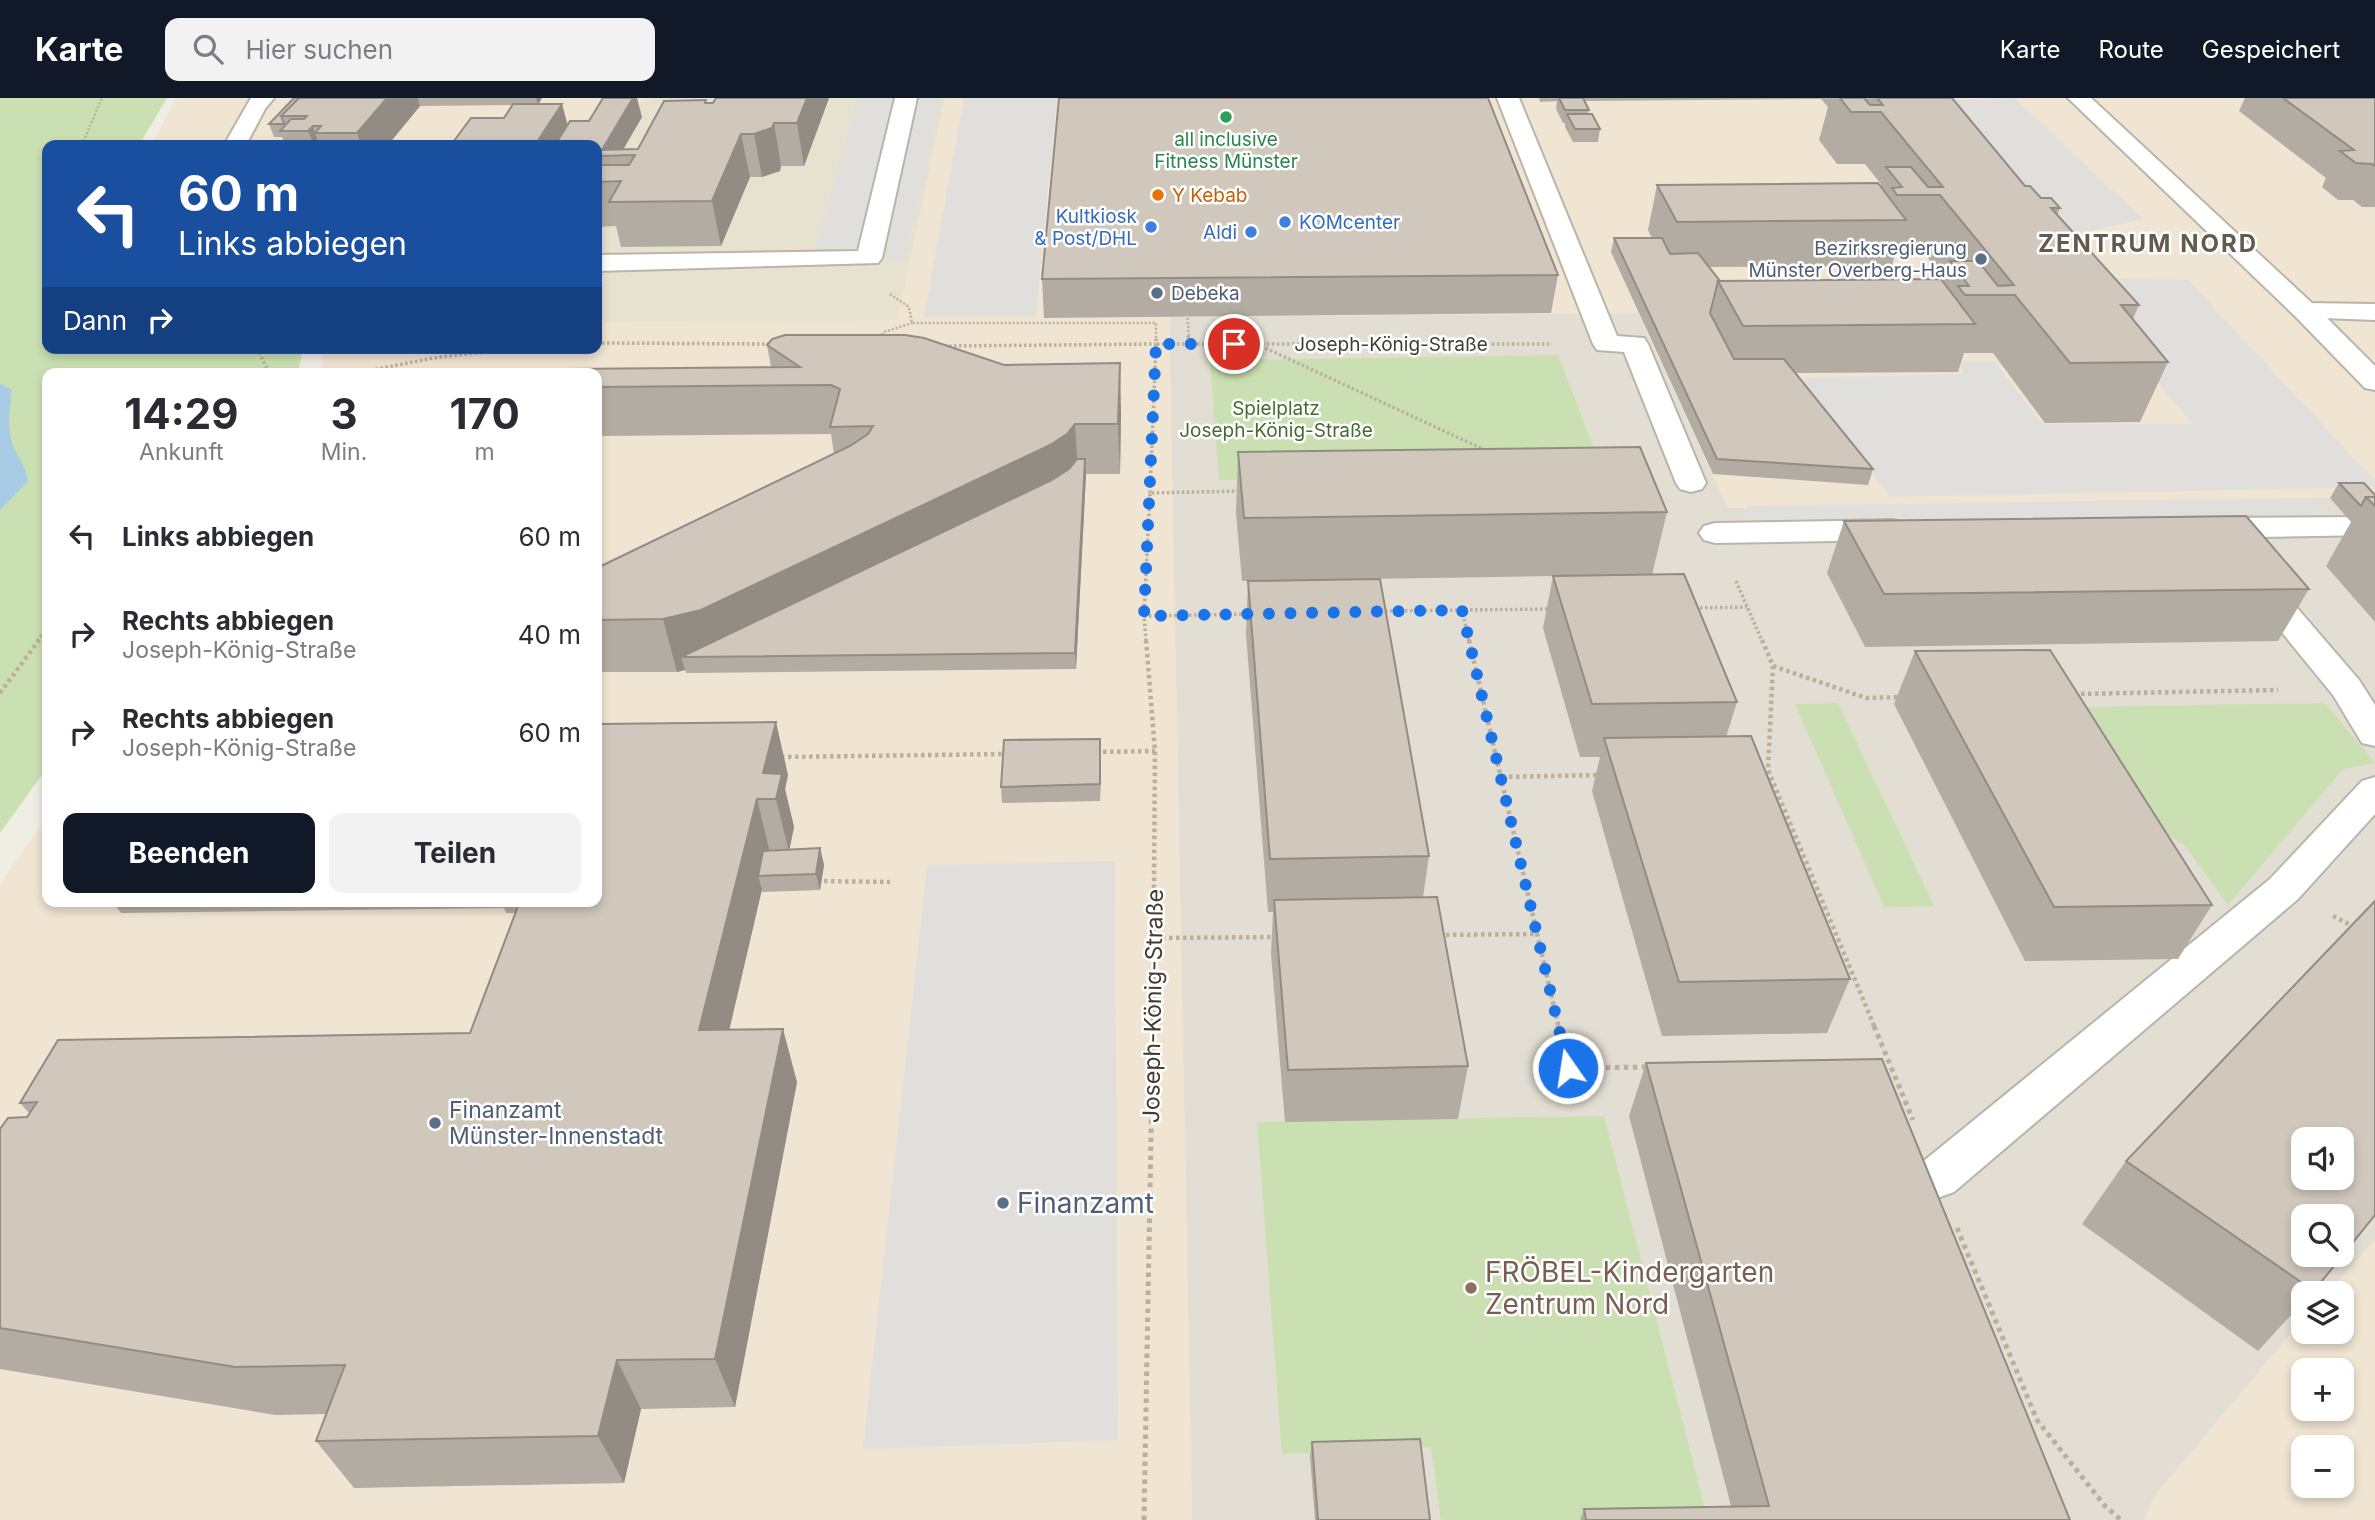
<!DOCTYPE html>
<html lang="de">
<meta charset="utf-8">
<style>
:root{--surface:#fff;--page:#f2f2f3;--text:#2b2b33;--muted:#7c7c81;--accent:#111827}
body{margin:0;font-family:Inter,sans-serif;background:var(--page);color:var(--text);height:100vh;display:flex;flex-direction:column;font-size:26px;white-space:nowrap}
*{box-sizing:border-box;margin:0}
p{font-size:23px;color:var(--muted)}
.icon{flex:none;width:38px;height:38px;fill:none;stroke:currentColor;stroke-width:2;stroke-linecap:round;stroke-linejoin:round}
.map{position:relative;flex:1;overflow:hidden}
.side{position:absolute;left:42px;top:270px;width:560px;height:539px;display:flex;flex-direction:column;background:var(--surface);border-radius:14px;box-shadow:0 4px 10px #0003}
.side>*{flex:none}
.guide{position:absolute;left:42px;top:42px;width:560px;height:214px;border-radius:14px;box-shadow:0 4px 10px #0003;background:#1a4fa0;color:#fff;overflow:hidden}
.fabs{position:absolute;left:2291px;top:1029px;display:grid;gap:14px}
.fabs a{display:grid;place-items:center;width:63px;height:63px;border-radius:14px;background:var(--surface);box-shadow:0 4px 10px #0003;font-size:35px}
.pin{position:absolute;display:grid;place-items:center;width:60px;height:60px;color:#fff;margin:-30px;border:4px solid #fff;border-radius:50%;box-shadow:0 2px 7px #0007}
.me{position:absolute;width:77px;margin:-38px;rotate:347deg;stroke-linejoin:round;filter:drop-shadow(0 0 5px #0008)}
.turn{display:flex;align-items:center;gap:24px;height:147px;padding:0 21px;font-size:32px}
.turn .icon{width:91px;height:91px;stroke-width:2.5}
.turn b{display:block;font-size:49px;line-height:60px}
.then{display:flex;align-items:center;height:66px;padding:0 21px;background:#0003;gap:14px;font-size:26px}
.eta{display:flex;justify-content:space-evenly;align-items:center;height:119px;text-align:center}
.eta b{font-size:42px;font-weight:700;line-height:49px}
.action{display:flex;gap:14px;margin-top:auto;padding:14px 21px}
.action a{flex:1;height:80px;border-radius:14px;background:var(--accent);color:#fff;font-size:28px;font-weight:700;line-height:80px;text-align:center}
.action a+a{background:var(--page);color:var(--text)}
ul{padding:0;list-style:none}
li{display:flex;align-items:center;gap:21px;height:98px;padding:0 21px}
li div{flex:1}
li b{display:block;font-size:26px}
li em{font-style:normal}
header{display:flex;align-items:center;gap:42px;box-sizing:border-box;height:98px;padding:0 35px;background:var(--accent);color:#fff}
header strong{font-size:33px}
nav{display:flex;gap:38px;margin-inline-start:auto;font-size:24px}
.search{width:490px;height:63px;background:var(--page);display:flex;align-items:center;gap:18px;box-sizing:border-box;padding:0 24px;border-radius:14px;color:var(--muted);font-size:26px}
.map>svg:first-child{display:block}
.residential{fill:#e3ded3;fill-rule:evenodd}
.commercial{fill:#f0e4d2;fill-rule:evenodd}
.education{fill:#e7e1d0}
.green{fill:#cbe0b2}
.parking{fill:#e1dfdc}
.water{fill:#a8cce6}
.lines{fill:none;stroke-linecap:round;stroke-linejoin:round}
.service-casing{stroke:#bab4a9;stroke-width:4}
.minor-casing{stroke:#bab4a9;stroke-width:4}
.path-far3{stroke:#bab09c;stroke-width:2.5;stroke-dasharray:2 2;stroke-linecap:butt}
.path-far2{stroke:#bab09c;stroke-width:3.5;stroke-dasharray:2.5 2.5;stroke-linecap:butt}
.path-far1{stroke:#bab09c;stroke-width:4.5;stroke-dasharray:3.5 3.5;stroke-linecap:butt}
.path{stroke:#bab09c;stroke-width:5;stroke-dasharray:4.5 4.5;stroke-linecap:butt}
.service{fill:#fff;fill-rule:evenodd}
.minor{fill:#fff;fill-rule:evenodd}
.wall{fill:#b3aca2;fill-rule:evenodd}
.shaded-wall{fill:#928c84}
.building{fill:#d0c8bc;stroke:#928c84;stroke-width:2;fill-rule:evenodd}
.route{stroke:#1a73e8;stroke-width:12;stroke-dasharray:0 21.6}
.leisure-dot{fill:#2e9e5b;stroke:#fff;stroke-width:2.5}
.food-dot{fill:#e8710a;stroke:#fff;stroke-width:2.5}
.shop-dot{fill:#3f7fe0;stroke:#fff;stroke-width:2.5}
.service-dot{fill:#5c6f8a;stroke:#fff;stroke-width:2.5}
.education-dot{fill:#8d6e63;stroke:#fff;stroke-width:2.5}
.labels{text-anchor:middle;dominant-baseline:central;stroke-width:5;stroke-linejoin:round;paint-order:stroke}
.far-leisure-label{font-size:19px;fill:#27864d;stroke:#fff}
.far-food-label{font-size:19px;fill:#c56008;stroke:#fff;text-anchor:start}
.far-shop-label{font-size:19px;fill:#366cbe;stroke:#fff;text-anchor:end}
.far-service-label{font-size:19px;fill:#4e5e75;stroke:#fff;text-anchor:end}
.far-street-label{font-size:19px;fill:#413d35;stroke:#fff}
.far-park-label{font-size:19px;fill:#466b30;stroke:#fff}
.street-label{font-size:23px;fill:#413d35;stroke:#fff}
.service-label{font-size:23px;fill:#4e5e75;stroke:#fff;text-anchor:start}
.far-district-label{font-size:24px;font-weight:bold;letter-spacing:2px;fill:#635b4e;stroke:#fff}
.near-service-label{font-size:28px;fill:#4e5e75;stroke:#fff;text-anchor:start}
.near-education-label{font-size:28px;fill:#785e54;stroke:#fff;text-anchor:start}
</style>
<header>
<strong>Karte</strong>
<div class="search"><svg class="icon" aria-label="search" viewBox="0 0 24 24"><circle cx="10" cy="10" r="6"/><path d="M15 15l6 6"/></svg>Hier suchen</div>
<nav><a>Karte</a><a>Route</a><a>Gespeichert</a></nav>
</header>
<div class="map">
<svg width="2375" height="1422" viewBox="0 0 2375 1422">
<rect width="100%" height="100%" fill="#f0ede5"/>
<path class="residential" d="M1638,215L1728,410L2375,399V1142L2327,1195H2303V1221L2153,1400L2144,1422H1192L1169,219ZM2303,1041H2342V1080H2303ZM2303,1118H2342V1157H2303Z"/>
<g class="commercial">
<path d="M177,0H2375V399L1728,410L1638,215L1169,219L1192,1422H0V785L47,720V803H597V275H321L324,250H597V47H151Z"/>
<path d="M2375,1142V1422H2144L2153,1400L2303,1221V1234H2342V1195H2327ZM2303,1272H2342V1311H2303ZM2303,1349H2342V1388H2303Z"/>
</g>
<path class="education" d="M655,0H945L897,222L597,224V47H499Z"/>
<g class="green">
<path d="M0,0H167L139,47H47V250H303L298,275H47V670L0,735Z"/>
<path d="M1558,257L1604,376L1219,382L1210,262Z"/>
<path d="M1838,605L1934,808L1884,809L1795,606Z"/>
<path d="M2325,605L2375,665L2343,671L2228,807L2184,747L2159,732L2081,609Z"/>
<path d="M1604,1018L1708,1422H1441L1431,1349L1282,1356L1257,1024Z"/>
</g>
<g class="parking">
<path d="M857,0H942L905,161L812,162Z"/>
<path d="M964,0H1057L1036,218L924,219Z"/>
<path d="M2015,0L2096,77L2143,121L2068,138L1925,3Z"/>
<path d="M2072,179L2188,182L2375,383V389L1890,399L1801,280L1963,276L1959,263H1994L2043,326H2192Z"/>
<path d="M2313,400L2338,428L1757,433L1746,408Z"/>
<path d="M1115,763L1118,1342L863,1351L927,767Z"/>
</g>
<path class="water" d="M0,286L12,292C10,309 6,330 13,347C17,360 27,368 28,383L0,412Z"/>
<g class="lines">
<defs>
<g id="service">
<path d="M251,0H274L265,11L246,47H224Z"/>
<path d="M895,0H917L882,160L878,165L597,173V157L858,153Z"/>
<path d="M1497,0H1519L1617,238L1644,240L1648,246L1706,385L1702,391L1691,394L1680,391L1676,385L1624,254L1597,252L1593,246Z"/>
<path d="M2305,205L2375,206V222L2296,219L2292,213L2296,207Z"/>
<path d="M2375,419V437L2206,440L2195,437L2190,430L2195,423L2206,420Z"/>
<path d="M1893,422L1904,425L1909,432L1904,439L1893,442L1715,445L1704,442L1699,435L1704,428L1715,425Z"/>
<path d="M2256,473L2268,476L2359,582L2375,607V648L2362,645L2333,597L2240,483L2244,476Z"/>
<path d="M2375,679V716L2298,801L1954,1094L1937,1100L1920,1094L1913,1080L1920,1066L2270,781L2362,683Z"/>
</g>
<path id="minor" d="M2068,0H2091L2314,207L2375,268V292L2365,290L2296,219Z"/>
</defs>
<use href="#service" class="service-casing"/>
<use href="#minor" class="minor-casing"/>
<g class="path-far3">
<path d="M82,47L102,0"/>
<path d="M890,196L909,209L912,225H1156V240"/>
<path d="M1187,212L1189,240"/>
<path d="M879,240L884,234L912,225"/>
</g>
<g class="path-far2">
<path d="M1188,238L1189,247"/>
<path d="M879,240L881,238"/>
<path d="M597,245L771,246"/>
<path d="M944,248L1156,246V238"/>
<path d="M1261,248L1485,352"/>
<path d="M257,250L269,275"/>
<path d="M356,275L439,259L525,250"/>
<path d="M1150,395L1156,246H1552"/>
<path d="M1736,483L1762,543"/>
<path d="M1695,510L1747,509"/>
<path d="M1462,511L1469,543"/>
<path d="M1380,513L1549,511"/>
<path d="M1144,518L1252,516"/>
<path d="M37,543L47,530"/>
<path d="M1146,543L1144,518L1150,395L1240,393"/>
</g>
<g class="path-far1">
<path d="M1146,542L1155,653L1153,930"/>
<path d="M1469,542L1559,930"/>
<path d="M1762,542L1773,568L1768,672L1875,930"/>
<path d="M1773,568L1866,600L1900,599"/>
<path d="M0,595L39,542"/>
<path d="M2074,596L2278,592"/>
<path d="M1096,654L1155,653"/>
<path d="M781,659L1007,656"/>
<path d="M1502,679L1599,677"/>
<path d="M817,783L890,784"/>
<path d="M2333,818L2356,830"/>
<path d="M1439,837L1537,836"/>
<path d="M1155,840L1276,839"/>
</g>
<g class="path">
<path d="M1558,928L1568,970L1650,969"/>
<path d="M1874,928L1913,1022"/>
<path d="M1957,1130L2037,1322L2105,1408L2121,1422"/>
<path d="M1144,1422L1153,928"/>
</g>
<use href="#service" class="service"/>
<use href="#minor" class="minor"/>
</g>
<g class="wall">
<path d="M294,0H542L538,6L568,26L589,23L642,19L623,51H638L707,5L829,0L804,68H781L780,73L762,79H750L721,148L621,149L616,128L597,129V47L504,20L512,7L420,8L388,47H285L282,39H274L269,26Z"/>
<path d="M1539,0H1952L2025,88L2041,100L2060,110L2057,117L2139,207L2133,221L2168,264L2140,324L2045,325L1993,255H1964L1958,274L1796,275L1873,371L1868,387L1713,376L1611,154L1614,140H1652L1648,132L1657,87L1880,88L1881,86L1865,66H1837L1819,42L1828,9L1821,1L1584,3L1589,12L1588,16L1600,31L1598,44H1573L1565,29V25H1563L1556,11L1557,3L1540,4ZM1896,152H1922L1944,181L1943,183H1720L1709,169L1892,168Z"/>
<path d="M2245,0H2375V109H2362L2353,102H2338L2322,89L2326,80L2239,13Z"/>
<path d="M1558,177L1551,215L1044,220L1042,181Z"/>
<path d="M767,247L1121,315L1120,376H1086L1076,571L686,575L685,572L677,574H597V470L834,356L831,336L597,338V275L771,269Z"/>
<path d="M1238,354L1667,414L1652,477L1737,604L1726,639L1850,881L1827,935L1662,938L1592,693L1600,659H1580L1543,530L1553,478L1242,483L1236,415Z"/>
<path d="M2339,385L2375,397V524L2326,468L2351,424L2330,400Z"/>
<path d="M1844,423L2309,491L2278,543L1865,549L1827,475Z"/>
<path d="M1248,483L1429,758L1423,799L1468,968L1458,1021L1285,1024L1271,856L1273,814H1268L1246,536Z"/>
<path d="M1915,553L2212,807L2178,861L2025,863L1894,606Z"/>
<path d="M1101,657L1100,703L1002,705L1001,689Z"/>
<path d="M788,677L785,691L794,729L789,752L820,750L824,767L820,792L762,794V791L729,932L797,984L735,1309L641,1311L624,1385L354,1390L316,1343L327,1316L275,1317L0,1271V1031L27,1019L30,1016L20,1005L470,935L515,815H506L504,810L121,815L112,803H597Z"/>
<path d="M1646,965L2070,1422H1580L1584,1411L1731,1408L1629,1018Z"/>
<path d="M2126,1063L2314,1193L2311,1195H2303V1204L2258,1253L2082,1126Z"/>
<path d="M1312,1344L1430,1422H1315L1310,1359Z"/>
</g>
<g class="shaded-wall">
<path d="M387,0H418L420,8L388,47H361L357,35Z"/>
<path d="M536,0H542L538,7Z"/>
<path d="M633,0H637L642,19L620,57L599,58Z"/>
<path d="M807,0H829L804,68L797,25Z"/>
<path d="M562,6L573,47H535Z"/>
<path d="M774,25L781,68L780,73L762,79L754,36Z"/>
<path d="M313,28L315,35L319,47H314L308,33Z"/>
<path d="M741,36L750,79L721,148L712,103Z"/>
<path d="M1120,265L1121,315L1120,376L1118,326Z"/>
<path d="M1075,326L1078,376L681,559L685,572L677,574L663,521Z"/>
<path d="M1085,361L1086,376L1076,571L1075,555Z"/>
<path d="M776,624L788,677L785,691L794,729L789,754L776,701L763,675Z"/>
<path d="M1100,641L1101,657L1100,703Z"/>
<path d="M757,701L770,755L758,778L762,791L717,985L699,932Z"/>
<path d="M820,750L824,767L820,792L816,776Z"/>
<path d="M783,931L797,984L735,1309L715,1261Z"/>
<path d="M617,1262L641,1311L624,1385L598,1338Z"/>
</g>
<g class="building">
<path d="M294,0H299L281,18L284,25L283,26H269Z"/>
<path d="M299,0H387L357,35H315L321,28H313L308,33H280L291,21H304L307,18H281Z"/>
<path d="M603,0H633L602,52H597V47H555L570,23H589Z"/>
<path d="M716,0H807L797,25H774L772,30L754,36H741L712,103L609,104L621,83L597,84V67H629L635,57L597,58V52L638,51L664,3L706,2L705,5H713Z"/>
<path d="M1059,0H1488L1558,177L1042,181Z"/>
<path d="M1559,0H1583L1589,12H1565Z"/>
<path d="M1840,0H1864L1870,7H1883L1877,0H1952L2025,88H2030L2041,100H2051L2060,110H2051L2139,207H2121L2168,264L2070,265L2015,197H1965L1958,188H1969L1950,163H1978L1998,188L2014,187L1940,97H1897L1892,90L1902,89L1886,69H1911L1928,89H1943L1881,14H1851Z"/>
<path d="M2283,0H2375V68L2372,66L2356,65L2340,53L2354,52Z"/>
<path d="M513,6H562L535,47H451L471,20H504Z"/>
<path d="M1567,16H1592L1600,31H1575Z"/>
<path d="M1878,85L1906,122L1677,124L1657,87Z"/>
<path d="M1614,140H1662L1670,156L1698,155L1720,183H1718L1710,215L1734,261H1784L1873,371L1717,361Z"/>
<path d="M1941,181L1975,226L1743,228L1718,183Z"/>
<path d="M785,237H905L924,240L1004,267L1120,265L1118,326H1075L1067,336L1050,347L701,512L663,521L597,522V470L850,348L868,336L873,328L830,329L840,291L831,287L597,289V275H431L433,272L800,269L767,247L772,241Z"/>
<path d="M1640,349L1667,414L1244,420L1238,354Z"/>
<path d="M1077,361H1085L1075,555L681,559L1052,382L1069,371Z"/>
<path d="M2339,385H2364L2375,397V399H2366L2361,408Z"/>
<path d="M2366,399H2375V408Z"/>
<path d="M2246,418L2309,491L1884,496L1844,423Z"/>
<path d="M1684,476L1737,604L1592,606L1553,478Z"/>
<path d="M1380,481L1429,758L1270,761L1248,483Z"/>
<path d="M2050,552L2212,807L2054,809L1915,553Z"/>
<path d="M776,624L763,675L782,676L776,701H757L699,932L783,931L715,1261L617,1262L598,1338L316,1343L345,1267L235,1269L0,1230V1031L8,1020L27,1019L37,1004L20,1005L58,942L470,935L520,803H597V626Z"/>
<path d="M1751,638L1850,881L1679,884L1604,640Z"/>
<path d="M1100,641V686L1001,689L1004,642Z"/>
<path d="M820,750L816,776L758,778L763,753Z"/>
<path d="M1437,799L1468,968L1288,972L1274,802Z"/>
<path d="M2375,803V1117L2314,1193L2126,1063ZM2303,1041H2342V1080H2303ZM2303,1118H2342V1157H2303Z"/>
<path d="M1882,961L2070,1422H1586L1584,1411L1769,1408L1646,965Z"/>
<path d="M1420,1341L1430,1422H1318L1312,1344Z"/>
</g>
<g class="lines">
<path class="route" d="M1234,246H1156L1144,518L1462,512L1568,970"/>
</g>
<circle class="leisure-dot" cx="1226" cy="19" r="7"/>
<circle class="food-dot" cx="1158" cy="97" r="7"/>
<g class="shop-dot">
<circle cx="1285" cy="124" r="7"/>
<circle cx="1151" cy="129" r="7"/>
<circle cx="1251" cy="134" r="7"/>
</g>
<g class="service-dot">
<circle cx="1981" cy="161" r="7"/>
<circle cx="1157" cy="195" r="7"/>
<circle cx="435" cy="1025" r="7"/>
<circle cx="1003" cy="1105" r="7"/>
</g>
<circle class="education-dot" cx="1471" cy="1190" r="7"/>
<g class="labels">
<g class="far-leisure-label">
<text x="1226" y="41">all inclusive<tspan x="1226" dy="22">Fitness Münster</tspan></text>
</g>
<g class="far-food-label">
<text x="1172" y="97">Y Kebab</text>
</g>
<g class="far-shop-label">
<text x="1137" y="118">Kultkiosk<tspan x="1137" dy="22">&amp; Post/DHL</tspan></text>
<text x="1299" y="124" text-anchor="start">KOMcenter</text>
<text x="1237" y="134">Aldi</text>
</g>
<g class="far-service-label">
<text x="1967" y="150">Bezirksregierung<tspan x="1967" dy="22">Münster Overberg-Haus</tspan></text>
<text x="1171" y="195" text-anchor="start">Debeka</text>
</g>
<g class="far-street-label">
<text x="1391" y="246">Joseph-König-Straße</text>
</g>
<g class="far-park-label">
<text x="1276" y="310">Spielplatz<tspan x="1276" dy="22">Joseph-König-Straße</tspan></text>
</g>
<g class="street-label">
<text transform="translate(1153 908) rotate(-89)">Joseph-König-Straße</text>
</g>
<g class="service-label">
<text x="449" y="1012">Finanzamt<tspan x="449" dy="26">Münster-Innenstadt</tspan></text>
</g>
<g class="far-district-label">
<text x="2148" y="145">ZENTRUM NORD</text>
</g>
<g class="near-service-label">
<text x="1017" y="1105">Finanzamt</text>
</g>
<g class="near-education-label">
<text x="1485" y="1174">FRÖBEL-Kindergarten<tspan x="1485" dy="32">Zentrum Nord</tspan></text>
</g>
</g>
</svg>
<div class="fabs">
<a><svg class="icon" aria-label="sound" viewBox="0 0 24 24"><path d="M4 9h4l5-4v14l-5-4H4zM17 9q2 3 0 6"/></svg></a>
<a><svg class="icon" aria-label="search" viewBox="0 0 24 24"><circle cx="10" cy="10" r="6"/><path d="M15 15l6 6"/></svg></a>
<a><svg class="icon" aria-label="layers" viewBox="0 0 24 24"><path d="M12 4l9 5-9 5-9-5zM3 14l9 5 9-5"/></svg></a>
<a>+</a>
<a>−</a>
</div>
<div class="pin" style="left:1234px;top:246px;background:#d93025"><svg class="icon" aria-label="arrive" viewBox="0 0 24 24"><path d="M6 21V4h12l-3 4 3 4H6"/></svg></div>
<svg class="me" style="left:1568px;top:970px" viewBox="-20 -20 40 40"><circle r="17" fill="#1a73e8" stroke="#fff" stroke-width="3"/><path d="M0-11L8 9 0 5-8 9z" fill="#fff"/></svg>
<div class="guide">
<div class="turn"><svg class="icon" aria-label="left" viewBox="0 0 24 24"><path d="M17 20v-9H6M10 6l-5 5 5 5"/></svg><div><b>60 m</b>Links abbiegen</div></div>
<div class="then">Dann<svg class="icon" aria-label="right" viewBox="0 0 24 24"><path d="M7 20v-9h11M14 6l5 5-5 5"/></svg></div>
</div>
<section class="side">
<div class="eta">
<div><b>14:29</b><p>Ankunft</p></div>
<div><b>3</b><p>Min.</p></div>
<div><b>170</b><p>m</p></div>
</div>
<ul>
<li><svg class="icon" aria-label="left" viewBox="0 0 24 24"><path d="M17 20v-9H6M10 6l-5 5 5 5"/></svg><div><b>Links abbiegen</b></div><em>60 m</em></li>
<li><svg class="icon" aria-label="right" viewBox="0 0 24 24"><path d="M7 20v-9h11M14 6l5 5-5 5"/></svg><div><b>Rechts abbiegen</b><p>Joseph-König-Straße</p></div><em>40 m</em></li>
<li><svg class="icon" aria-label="right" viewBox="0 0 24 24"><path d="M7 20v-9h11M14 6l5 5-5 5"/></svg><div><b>Rechts abbiegen</b><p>Joseph-König-Straße</p></div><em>60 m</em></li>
</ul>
<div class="action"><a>Beenden</a><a>Teilen</a></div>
</section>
</div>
